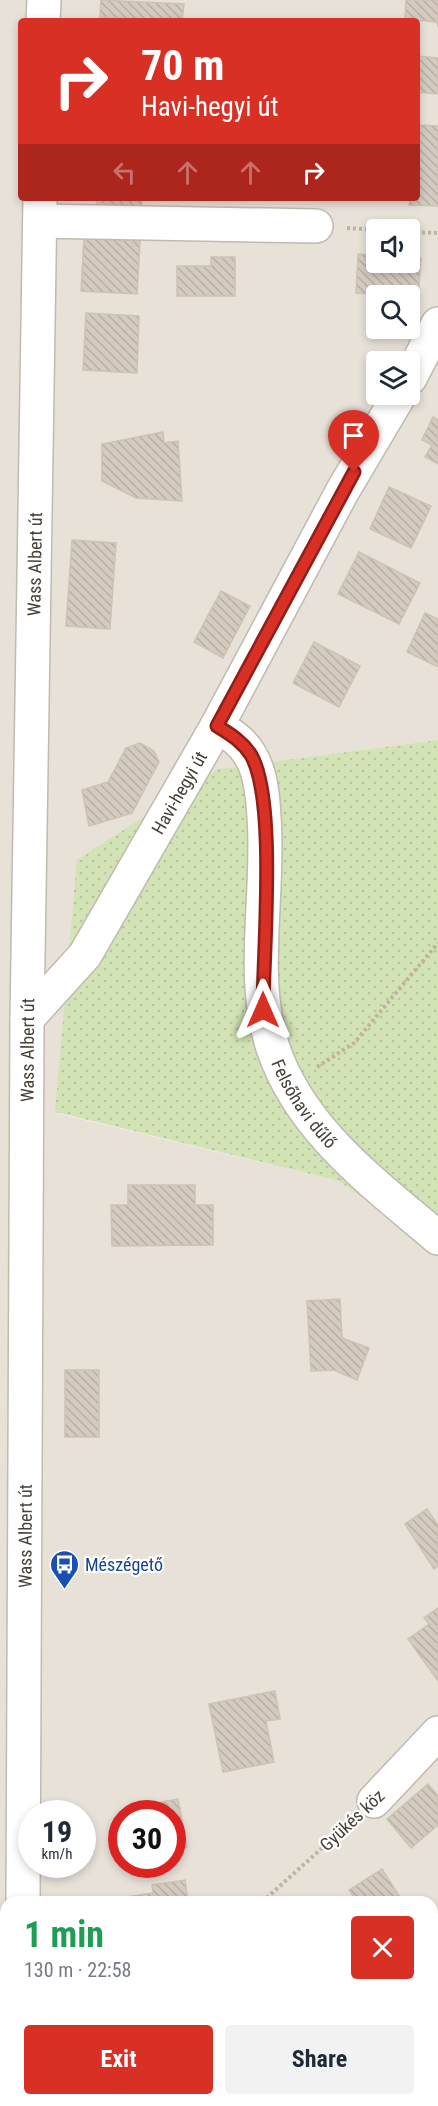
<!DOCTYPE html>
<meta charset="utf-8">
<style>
:root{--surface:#fff;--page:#f2f2f3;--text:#1f2937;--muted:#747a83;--accent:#d93025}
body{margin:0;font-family:"Roboto Condensed",sans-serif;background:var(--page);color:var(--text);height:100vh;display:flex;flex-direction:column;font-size:22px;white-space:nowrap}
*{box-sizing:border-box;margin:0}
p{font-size:20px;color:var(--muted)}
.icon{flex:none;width:33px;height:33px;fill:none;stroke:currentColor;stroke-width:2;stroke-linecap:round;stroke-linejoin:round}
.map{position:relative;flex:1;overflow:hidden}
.side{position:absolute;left:0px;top:1896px;width:438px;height:210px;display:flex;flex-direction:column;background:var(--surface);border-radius:18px 18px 0 0;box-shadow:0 3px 9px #0003}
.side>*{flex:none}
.top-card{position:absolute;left:18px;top:18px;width:402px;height:183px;border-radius:6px;box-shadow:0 3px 9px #0003;background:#d93025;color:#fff;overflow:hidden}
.tools{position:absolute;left:366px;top:219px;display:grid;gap:12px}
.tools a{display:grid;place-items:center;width:54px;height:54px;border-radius:6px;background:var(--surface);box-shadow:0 3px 9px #0003;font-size:30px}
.speed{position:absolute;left:18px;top:1800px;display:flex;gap:12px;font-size:30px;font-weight:700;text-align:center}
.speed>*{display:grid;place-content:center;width:78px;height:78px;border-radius:50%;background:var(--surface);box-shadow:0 3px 9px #0003;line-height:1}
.speed small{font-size:15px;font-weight:400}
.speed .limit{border:9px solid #d22;background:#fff;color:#111}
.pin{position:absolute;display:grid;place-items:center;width:51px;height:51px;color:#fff;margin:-62px -26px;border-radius:50% 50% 50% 0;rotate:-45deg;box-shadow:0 0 6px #0007}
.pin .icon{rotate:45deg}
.me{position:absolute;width:66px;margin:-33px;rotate:0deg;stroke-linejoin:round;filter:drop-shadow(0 0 4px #0008)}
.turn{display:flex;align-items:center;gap:21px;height:126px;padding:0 24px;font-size:27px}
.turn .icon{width:78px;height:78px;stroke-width:2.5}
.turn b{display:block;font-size:42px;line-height:51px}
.lanes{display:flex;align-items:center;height:57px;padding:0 24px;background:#0003;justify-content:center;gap:30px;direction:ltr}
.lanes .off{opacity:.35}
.round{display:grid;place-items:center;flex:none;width:63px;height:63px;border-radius:6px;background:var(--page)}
.summary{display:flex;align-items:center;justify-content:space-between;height:102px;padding:0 24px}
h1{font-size:36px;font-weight:700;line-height:45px;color:#1e9e55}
.primary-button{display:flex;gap:12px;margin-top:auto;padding:12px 24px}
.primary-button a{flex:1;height:69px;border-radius:6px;background:var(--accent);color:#fff;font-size:24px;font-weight:700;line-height:69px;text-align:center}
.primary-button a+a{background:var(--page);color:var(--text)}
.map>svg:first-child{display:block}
.residential{fill:#e7e1d8;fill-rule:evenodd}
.grass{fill:url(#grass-dots)}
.building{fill:url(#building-back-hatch);stroke:#cec2b3;stroke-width:1.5}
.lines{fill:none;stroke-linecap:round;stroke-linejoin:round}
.minor-casing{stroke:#c1baaf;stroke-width:36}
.path{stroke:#bfb29f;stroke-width:4;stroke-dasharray:3 3;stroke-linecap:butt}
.minor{stroke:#fff;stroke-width:33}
.route-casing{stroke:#8d1f18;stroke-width:15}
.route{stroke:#d93025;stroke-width:10}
.labels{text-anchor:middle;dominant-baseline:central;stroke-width:4.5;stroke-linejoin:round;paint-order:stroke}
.street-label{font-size:18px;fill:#474038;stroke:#fff}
.transit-label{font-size:18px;fill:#164399;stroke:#fff;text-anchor:start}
</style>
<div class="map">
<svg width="438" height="2106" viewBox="0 0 438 2106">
<defs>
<pattern id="grass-dots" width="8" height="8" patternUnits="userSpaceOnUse" patternTransform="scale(1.5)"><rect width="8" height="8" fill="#d2e4b5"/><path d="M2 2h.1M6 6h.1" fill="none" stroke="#b6c59c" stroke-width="1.8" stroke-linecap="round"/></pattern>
<pattern id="building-back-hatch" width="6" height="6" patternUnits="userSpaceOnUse" patternTransform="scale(1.5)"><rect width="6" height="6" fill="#d4cbc0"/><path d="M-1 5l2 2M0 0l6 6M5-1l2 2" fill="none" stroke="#b7afa6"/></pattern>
</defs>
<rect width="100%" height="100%" fill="#f3f0e9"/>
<path class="residential" d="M0,0H438V740L218,769L55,1113L339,1181L438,1253V2106H0ZM21,21H417V198H21ZM376,230H410V262H376ZM376,296H410V328H376ZM376,362H410V394H376ZM32,1814H82V1864H32ZM122,1814H172V1864H122ZM6,1902H432V2100H6Z"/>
<path class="grass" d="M438,740V1253L339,1181L55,1112L77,860L218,769Z"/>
<g class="building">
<path d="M101,0L184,4L182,21L100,17Z"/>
<path d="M406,0H438V27L437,22L405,19Z"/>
<path d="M100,17L137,20V21H100Z"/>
<path d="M417,56L438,58V94L417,92Z"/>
<path d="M420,125L438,126V206L409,205L410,198H417Z"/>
<path d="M97,198H142V206L97,203Z"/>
<path d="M84,238L140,241L137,294L81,291Z"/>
<path d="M358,254L376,255V262H410V257L421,258L418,297L356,293Z"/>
<path d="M211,257H235V296H177V266H211Z"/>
<path d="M86,313L139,316L137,373L83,370Z"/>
<path d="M433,417L438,420V464L425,457L432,445L422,440Z"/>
<path d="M163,432L164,443L178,441L182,501L136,498L102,481V444Z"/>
<path d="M389,487L431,506L411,548L370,529Z"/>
<path d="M72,540L116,543L110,629L66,626Z"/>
<path d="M359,552L420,583L399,624L338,594Z"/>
<path d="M221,591L250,606L223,658L194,642Z"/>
<path d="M425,613L438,619V667L407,652Z"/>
<path d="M314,642L360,666L339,707L293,683Z"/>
<path d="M140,743L154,751L159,762L132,813L89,826L82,790L108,782L126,748Z"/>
<path d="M128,1185H195V1205H213V1245L112,1246L111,1205H128Z"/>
<path d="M340,1299L342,1338L369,1348L357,1380L334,1370L311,1371L307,1301Z"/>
<rect x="65" y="1370" width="34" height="67"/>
<path d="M427,1509L438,1525V1566L434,1569L405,1524Z"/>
<path d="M438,1608V1681L408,1639L429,1624L424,1618Z"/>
<path d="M275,1691L280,1719L266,1721L274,1762L223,1772L209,1704Z"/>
<path d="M428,1784L438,1796V1825L411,1848L387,1819Z"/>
<path d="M178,1799L187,1847L172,1850V1814H126L125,1808Z"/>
<path d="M382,1869L403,1902H357L349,1890Z"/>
<path d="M185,1880L188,1902H113L112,1899L153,1893L152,1885Z"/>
<path d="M272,2100H339L341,2106H274Z"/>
</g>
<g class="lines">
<defs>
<g id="minor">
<path d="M43,21L44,0"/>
<path d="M40,221L316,226"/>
<path d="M410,378L438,324"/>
<path id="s1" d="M217,726C230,734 242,741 250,755C261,772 263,798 264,817C270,891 249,977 273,1048C301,1131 374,1183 438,1238"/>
<path id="s2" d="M27,1019L85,955L217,726L342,492L400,394"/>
<path d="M374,1801L438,1733"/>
<path id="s3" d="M23,1902L27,1019L40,198"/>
<path d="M432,1986L438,1984"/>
<path d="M26,2100V2106"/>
</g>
</defs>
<use href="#minor" class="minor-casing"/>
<g class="path">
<path d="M347,228L376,230"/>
<path d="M410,232L438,233"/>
<path d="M317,1067L354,1043L438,943"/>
<path d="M262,1902L351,1822"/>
</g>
<use href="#minor" class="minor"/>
</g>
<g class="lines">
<defs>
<path id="route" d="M263,1010C263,953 277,800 251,755C242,741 230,734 217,726L354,472"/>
</defs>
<use href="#route" class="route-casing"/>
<use href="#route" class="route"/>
</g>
<defs>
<symbol id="bus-pin" viewBox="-11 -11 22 30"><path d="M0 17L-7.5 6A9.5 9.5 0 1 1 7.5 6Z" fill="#1a4fb4" stroke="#fff"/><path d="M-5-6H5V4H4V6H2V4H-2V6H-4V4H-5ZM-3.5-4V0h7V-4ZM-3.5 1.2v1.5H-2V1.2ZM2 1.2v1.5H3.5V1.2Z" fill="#fff"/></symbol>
</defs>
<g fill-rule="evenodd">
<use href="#bus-pin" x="48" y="1548" width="33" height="45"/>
</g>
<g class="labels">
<g class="street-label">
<text stroke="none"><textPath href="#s3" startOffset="1338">Wass Albert út</textPath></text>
<text stroke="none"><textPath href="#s2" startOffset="274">Havi-hegyi út</textPath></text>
<text stroke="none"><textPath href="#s3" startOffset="852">Wass Albert út</textPath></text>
<text stroke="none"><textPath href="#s1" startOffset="405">Felsőhavi dűlő</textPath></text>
<text stroke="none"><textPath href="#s3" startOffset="366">Wass Albert út</textPath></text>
<text transform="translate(352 1820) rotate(-43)">Gyükés köz</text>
</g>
<g class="transit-label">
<text x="85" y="1564">Mészégető</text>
</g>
</g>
</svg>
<div class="tools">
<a><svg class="icon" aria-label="sound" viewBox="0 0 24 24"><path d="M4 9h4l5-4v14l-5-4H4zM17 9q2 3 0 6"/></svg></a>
<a><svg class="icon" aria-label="search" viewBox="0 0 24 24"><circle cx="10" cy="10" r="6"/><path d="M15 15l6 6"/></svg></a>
<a><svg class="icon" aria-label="layers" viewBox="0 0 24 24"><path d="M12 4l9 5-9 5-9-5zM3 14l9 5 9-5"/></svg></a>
</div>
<div class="speed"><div>19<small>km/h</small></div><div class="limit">30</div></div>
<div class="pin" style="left:354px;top:472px;background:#d93025"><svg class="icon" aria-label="arrive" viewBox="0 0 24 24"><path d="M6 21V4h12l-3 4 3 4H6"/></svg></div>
<svg class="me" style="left:263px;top:1010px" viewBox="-20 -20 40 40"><path d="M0-17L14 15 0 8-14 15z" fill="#d93025" stroke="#fff" stroke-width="4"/></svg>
<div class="top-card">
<div class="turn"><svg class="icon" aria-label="right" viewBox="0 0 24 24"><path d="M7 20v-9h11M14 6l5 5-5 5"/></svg><div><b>70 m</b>Havi-hegyi út</div></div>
<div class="lanes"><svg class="icon off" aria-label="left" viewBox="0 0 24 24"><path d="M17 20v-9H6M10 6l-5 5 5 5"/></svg><svg class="icon off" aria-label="ahead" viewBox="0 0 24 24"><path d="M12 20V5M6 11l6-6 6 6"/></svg><svg class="icon off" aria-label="ahead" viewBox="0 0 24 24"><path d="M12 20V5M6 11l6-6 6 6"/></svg><svg class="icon" aria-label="right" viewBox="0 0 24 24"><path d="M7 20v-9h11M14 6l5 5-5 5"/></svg></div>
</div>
<section class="side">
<div class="summary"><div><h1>1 min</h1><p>130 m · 22:58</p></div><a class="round" style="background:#d93025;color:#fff"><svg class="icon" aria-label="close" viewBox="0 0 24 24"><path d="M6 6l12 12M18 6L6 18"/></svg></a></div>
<div class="primary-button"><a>Exit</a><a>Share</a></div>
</section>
</div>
